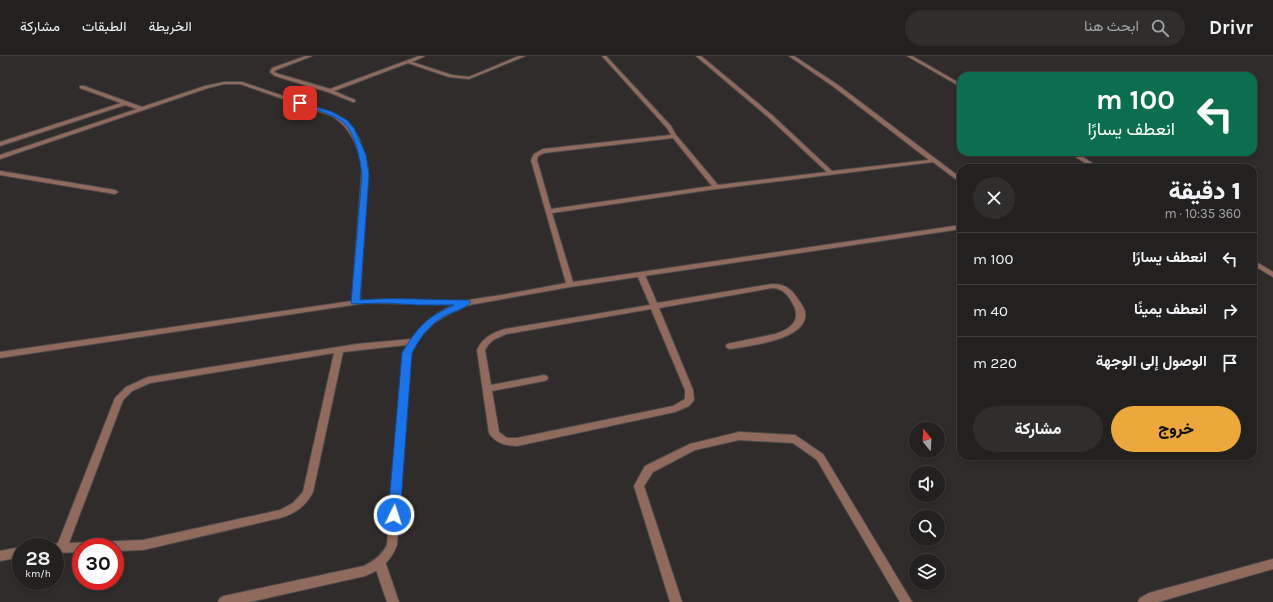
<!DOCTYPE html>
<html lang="ar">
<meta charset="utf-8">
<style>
:root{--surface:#232120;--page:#2f2e2d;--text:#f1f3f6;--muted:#a3a3a5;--line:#403e3e;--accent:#eda83b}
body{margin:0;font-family:Karla,Vazirmatn,sans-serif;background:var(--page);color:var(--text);direction:rtl;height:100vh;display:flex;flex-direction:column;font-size:15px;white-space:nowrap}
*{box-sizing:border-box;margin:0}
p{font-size:13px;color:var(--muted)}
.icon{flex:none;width:22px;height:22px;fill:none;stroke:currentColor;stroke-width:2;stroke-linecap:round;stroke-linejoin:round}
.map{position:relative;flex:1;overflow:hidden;direction:ltr}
.drawer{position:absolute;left:957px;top:108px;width:300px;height:296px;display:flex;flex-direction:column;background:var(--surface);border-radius:12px;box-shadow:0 2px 6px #0003,0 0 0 1px var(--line);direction:rtl}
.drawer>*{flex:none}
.guide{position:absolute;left:957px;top:16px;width:300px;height:84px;border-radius:12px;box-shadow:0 2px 6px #0003,0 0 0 1px var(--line);direction:rtl;background:#0b6e4f;color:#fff;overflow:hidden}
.needle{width:26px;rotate:342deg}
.tools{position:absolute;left:909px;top:366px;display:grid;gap:8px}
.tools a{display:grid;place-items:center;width:36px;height:36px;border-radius:50%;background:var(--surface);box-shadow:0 2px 6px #0003,0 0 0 1px var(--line);font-size:20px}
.speed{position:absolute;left:12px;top:482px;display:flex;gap:8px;font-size:20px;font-weight:700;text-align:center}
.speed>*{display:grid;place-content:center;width:52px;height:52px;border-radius:50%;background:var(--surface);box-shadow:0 2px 6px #0003,0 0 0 1px var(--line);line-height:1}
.speed small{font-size:10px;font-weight:400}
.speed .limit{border:6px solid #d22;background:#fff;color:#111}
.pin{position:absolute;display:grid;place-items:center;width:34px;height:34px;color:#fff;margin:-17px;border-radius:8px;box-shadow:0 2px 6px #0006}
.me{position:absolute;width:44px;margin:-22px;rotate:4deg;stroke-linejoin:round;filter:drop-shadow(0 0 3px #0008)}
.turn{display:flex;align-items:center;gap:14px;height:84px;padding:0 16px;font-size:18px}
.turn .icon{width:52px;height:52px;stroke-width:2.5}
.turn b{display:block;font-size:28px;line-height:34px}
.round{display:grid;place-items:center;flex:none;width:42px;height:42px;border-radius:21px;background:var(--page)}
.head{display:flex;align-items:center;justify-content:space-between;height:68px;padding:0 16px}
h1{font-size:24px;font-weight:800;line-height:30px}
.cta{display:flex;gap:8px;margin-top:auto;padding:8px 16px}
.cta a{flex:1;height:46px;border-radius:24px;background:var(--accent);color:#111;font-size:16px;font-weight:800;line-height:46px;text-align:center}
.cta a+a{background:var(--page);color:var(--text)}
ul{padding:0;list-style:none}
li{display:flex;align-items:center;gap:12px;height:52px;padding:0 16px;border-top:1px solid var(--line)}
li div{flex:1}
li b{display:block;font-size:15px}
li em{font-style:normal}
header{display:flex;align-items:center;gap:24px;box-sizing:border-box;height:56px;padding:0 20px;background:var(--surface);border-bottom:1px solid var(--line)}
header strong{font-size:19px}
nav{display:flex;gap:22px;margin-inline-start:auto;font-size:14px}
.search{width:280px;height:36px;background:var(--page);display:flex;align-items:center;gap:10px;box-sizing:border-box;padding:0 14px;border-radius:22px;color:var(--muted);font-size:15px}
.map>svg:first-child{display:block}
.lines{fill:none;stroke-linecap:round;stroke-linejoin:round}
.service-casing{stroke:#4d4a49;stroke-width:2}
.minor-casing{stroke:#4d4a49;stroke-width:2}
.tertiary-casing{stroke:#4d4a49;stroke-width:2}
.service{fill:#906b5d;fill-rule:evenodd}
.minor{fill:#906b5d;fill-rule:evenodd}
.tertiary{fill:#906b5d;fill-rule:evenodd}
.route{fill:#1a73e8;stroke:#114b97}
</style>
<header>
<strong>Drivr</strong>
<div class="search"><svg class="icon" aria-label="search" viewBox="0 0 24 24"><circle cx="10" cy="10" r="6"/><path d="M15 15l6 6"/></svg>ابحث هنا</div>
<nav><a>الخريطة</a><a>الطبقات</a><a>مشاركة</a></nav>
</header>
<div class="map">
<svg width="1273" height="546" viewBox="0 0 1273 546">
<rect width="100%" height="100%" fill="#2f2c2b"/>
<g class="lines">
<defs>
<g id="service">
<path d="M224,26H242L336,58L349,68L359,82L364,97L368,112L360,244L467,245L471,247L470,249L366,247L0,302V296L352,245L362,112C358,90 351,72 332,60L240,28H224L208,32L0,103V99L137,53L125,49L0,90V86L121,47L80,32V30H84L142,51L205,30Z"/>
<path d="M0,115L115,134L118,136L115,138L0,119Z"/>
<path d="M638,217H641L645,219L657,247L772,228C784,228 791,232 797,242C800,246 804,251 805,256C810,284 747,290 730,293L727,292L726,290L727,288L775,278C794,272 803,262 790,243C785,236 781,232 772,232L659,252L693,334L694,344L689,350L675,356L517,390C506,390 495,387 489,377L477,294C483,281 492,277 505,273L650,249L637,219ZM651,253L685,334V343L673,350L517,382H507L499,376L492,335L544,325L547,324L548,322L547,320L544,319L491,329L485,294L488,289L493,284L506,278Z"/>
<path d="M412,283L416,286L415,288L343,296L313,436C305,451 296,457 280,462L143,494L115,495V491H81V496L55,497V491H50L51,489L58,487L115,342L126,331L148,321L357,288ZM334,297L303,436L293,447L280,454L143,484L69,487L123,344L132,335L150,327Z"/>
<path d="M739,376L795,379L823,398L912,546H900L817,404L793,387L739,384L695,394L653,416L644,430L682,546H670L634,430L645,410L690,388Z"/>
<path d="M21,491V501L0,505V495Z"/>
<path d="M380,503L384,504L386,508L399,546H387L374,508L376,504Z"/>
<path d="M1273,503V513L1158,546H1138L1140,542L1149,537Z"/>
</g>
<g id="minor">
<path d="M306,0H312L276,14L274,16L279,18L330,33L419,0H425L412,6L452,19L469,21L519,0H525L469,23L449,21L408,7L334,35L355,44V46H353L328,36L275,20L270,16L272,12Z"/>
<path d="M602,0H606L671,70L676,79L718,129L827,116L768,61L696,0H701L772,59L832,115L929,104L834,31L789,0H794L838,29L961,122V127L933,106L716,133L552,157L573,226L961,169V173L570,231L469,249L451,257L434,267L420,281L411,297L397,489C391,505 381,514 365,520L249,546H218L220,542L224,540L364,510C374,505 382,499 387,489L403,297C416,272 437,253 465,245C477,242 490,241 502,239C523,235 545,231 566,227L531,104L534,98L543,93L671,79L667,72ZM673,82L712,130L551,153L537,104L538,100L544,97Z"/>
</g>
<g id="tertiary">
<path d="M907,0H912L961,28V31Z"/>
<path d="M1068,96H1075L1100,112H1093Z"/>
<path d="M1253,204L1273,216V221L1253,209Z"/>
</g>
</defs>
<use href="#service" class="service-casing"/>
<use href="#minor" class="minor-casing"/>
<use href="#tertiary" class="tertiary-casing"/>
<use href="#service" class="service"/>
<use href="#minor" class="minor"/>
<use href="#tertiary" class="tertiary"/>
</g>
<path class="route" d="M298,46L330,55L347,64L354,72L366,99L369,119L360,244C395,241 431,244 467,244L471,246C464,254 451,256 443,261C428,270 420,282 412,297L400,459L398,463L394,464L390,463L388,459L402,297C418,271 425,262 454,249H418L385,247L353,248L351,247L362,119C360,104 356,79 344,67C332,57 312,53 298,48Z"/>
</svg>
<div class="tools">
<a><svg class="needle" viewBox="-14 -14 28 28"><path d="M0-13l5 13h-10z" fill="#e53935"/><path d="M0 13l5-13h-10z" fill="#a3a3a5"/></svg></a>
<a><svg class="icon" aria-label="sound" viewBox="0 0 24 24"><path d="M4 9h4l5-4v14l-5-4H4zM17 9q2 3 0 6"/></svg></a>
<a><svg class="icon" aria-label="search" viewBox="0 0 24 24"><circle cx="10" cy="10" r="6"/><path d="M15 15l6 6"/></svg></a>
<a><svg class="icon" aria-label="layers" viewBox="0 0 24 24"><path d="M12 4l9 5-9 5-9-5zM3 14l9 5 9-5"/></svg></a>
</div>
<div class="speed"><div>28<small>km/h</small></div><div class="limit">30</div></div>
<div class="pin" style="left:300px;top:47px;background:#d93025"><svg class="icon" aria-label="arrive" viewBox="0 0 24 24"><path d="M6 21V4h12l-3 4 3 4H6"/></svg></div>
<svg class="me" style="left:394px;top:459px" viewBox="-20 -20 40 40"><circle r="17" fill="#1a73e8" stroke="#fff" stroke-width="3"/><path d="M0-11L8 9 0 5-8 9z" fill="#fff"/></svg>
<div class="guide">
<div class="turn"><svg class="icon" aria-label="left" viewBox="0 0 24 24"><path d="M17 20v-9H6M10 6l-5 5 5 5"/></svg><div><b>100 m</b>انعطف يسارًا</div></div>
</div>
<section class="drawer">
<div class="head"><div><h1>1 دقيقة</h1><p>360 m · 10:35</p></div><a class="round"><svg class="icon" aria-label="close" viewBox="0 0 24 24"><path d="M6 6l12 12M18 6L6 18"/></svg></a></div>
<ul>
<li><svg class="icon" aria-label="left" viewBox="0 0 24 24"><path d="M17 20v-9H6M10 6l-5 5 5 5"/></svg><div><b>انعطف يسارًا</b></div><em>100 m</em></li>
<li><svg class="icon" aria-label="right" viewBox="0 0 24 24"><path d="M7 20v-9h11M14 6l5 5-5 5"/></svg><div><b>انعطف يمينًا</b></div><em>40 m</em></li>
<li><svg class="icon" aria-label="arrive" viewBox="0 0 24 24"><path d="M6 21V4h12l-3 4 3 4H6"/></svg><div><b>الوصول إلى الوجهة</b></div><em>220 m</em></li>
</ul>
<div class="cta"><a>خروج</a><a>مشاركة</a></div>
</section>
</div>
